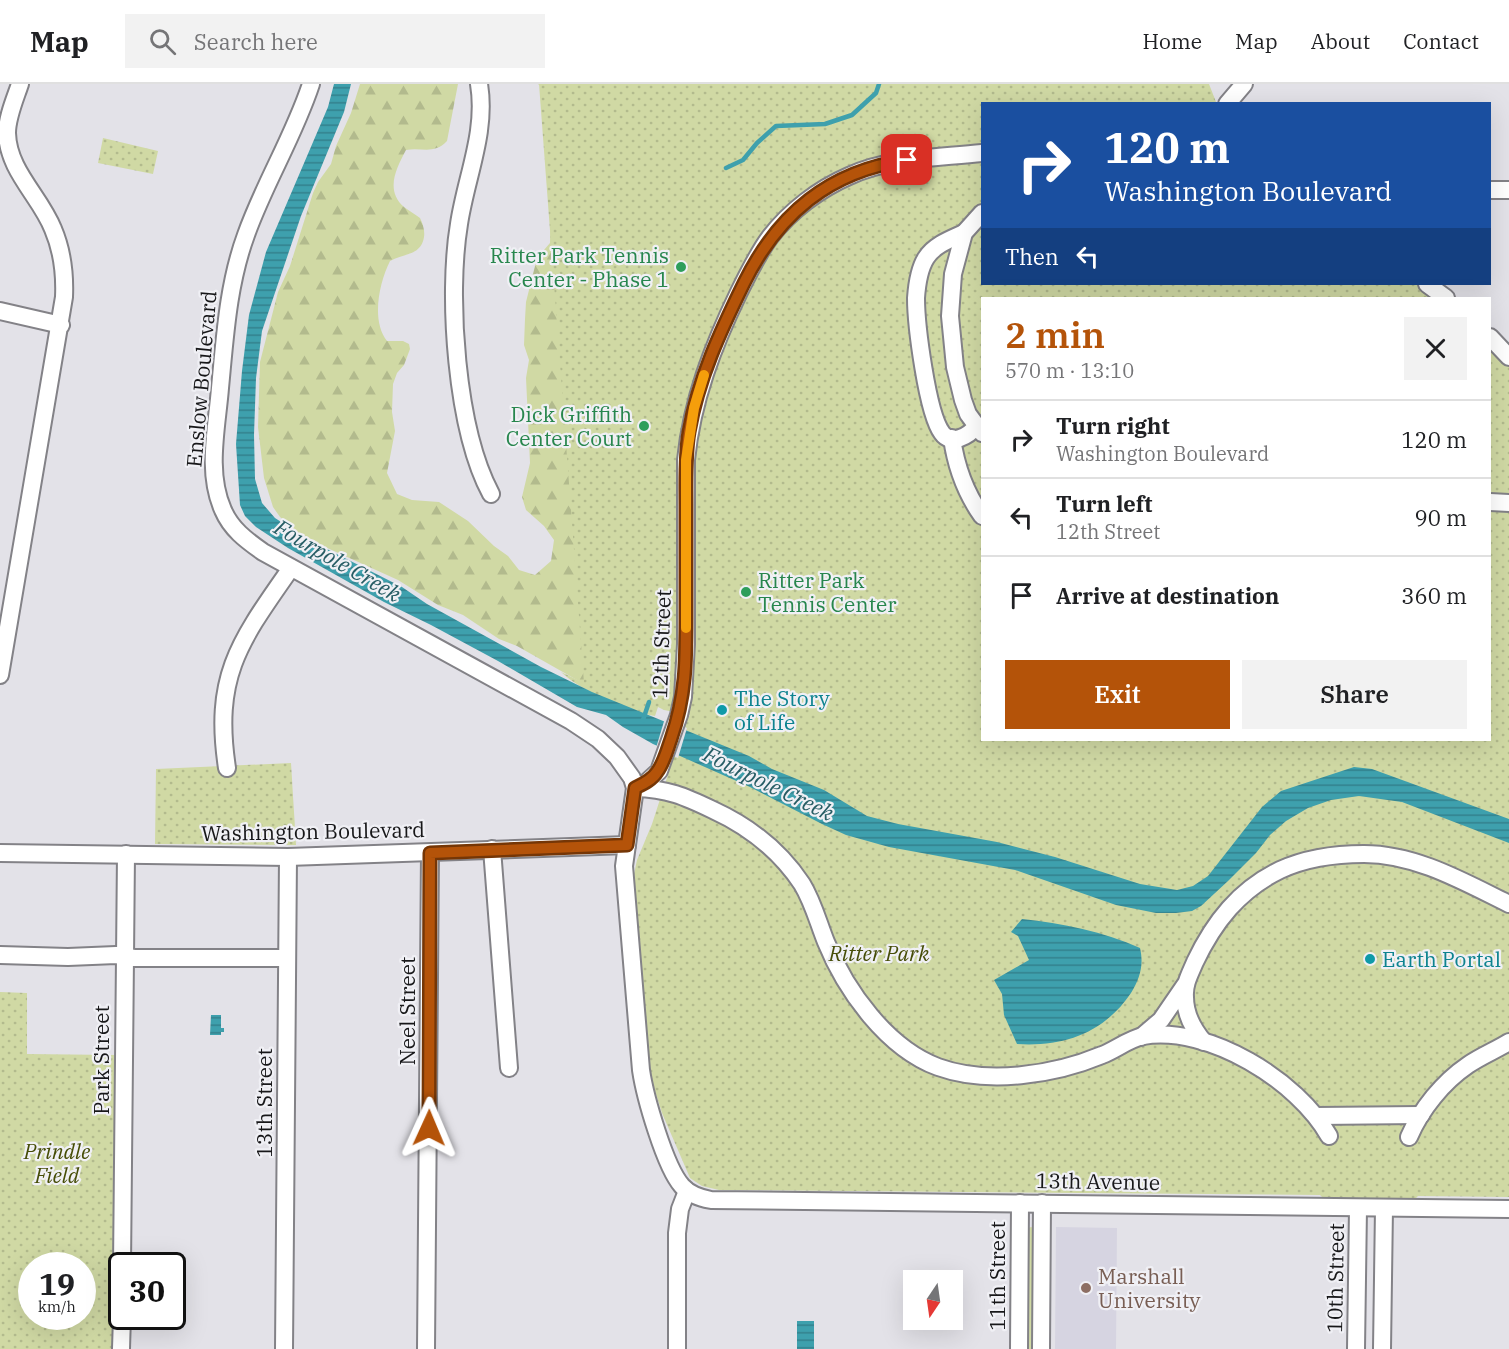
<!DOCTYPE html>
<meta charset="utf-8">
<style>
:root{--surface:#fff;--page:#f2f2f2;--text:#202124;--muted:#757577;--line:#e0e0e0;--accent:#b45309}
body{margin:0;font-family:"IBM Plex Serif",serif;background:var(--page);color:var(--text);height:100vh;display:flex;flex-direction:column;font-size:22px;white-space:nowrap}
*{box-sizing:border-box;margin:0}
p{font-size:20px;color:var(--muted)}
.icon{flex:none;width:33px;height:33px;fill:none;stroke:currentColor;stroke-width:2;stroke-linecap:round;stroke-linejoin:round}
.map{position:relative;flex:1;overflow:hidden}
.panel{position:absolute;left:981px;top:213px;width:510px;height:444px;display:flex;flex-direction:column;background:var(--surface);border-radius:0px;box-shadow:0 6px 24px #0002}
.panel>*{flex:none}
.banner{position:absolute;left:981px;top:18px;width:510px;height:183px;border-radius:0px;box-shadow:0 6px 24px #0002;background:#1a4fa0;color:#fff;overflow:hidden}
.needle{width:39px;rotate:193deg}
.buttons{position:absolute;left:903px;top:1186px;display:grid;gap:12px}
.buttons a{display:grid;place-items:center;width:60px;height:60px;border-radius:0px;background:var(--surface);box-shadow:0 6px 24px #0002;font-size:30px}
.speed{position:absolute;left:18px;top:1168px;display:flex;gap:12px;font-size:30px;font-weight:700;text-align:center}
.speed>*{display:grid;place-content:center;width:78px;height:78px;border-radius:50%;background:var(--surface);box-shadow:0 6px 24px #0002;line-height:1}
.speed small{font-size:15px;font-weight:400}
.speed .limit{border:3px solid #111;border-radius:9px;background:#fff;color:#111}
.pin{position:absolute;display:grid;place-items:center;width:51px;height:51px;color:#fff;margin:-26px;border-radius:12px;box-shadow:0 3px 9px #0006}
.me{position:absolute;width:66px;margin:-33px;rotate:1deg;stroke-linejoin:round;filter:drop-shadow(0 0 4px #0008)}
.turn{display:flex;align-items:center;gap:21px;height:126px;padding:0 24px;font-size:27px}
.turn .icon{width:78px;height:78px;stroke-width:2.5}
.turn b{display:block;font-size:42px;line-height:51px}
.then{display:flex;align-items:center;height:57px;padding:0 24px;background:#0003;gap:12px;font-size:22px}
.round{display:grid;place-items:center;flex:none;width:63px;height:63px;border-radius:0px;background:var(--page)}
.headline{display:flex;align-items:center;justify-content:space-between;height:102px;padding:0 24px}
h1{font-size:36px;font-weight:600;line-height:45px;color:var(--accent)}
.button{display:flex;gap:12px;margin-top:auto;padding:12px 24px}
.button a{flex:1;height:69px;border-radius:0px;background:var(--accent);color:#fff;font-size:24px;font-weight:600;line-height:69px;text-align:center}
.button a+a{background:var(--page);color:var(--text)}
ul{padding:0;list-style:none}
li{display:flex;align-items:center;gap:18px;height:78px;padding:0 24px;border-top:2px solid var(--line)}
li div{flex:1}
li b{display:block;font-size:22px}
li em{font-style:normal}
header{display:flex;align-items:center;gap:36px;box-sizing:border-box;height:84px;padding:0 30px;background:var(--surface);border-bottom:2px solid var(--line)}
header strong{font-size:28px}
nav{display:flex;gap:33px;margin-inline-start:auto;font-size:21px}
.search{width:420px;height:54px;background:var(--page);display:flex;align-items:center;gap:15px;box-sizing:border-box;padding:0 21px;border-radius:0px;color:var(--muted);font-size:22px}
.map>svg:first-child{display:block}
.built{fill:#d6d4e1}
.grass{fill:#d0d9a4}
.forest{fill:url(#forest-firs)}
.park{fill:url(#park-dots);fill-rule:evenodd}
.water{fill:url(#water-rules)}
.pier{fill:#e3e2e8}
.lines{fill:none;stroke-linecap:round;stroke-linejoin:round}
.stream{stroke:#3ea0ad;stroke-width:4.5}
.minor-casing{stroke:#838287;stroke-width:20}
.minor{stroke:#fff;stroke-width:16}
.route-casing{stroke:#753606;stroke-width:15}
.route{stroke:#b45309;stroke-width:10}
.slow{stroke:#f59e0b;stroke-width:10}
.leisure-dot{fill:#2e9e5b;stroke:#f0f0f5;stroke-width:2}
.culture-dot{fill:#0f9aa8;stroke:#f0f0f5;stroke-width:2}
.education-dot{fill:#8d6e63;stroke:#f0f0f5;stroke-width:2}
.labels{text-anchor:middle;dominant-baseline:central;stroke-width:4.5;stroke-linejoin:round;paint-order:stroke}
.leisure-label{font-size:21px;fill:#27864d;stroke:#f0f0f5;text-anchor:end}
.street-label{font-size:21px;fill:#171719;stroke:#f0f0f5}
.culture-label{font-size:21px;fill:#0d838f;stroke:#f0f0f5;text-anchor:start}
.park-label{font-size:21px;font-style:italic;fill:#464d07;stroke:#f0f0f5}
.education-label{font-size:21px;fill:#785e54;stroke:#f0f0f5;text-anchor:start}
.water-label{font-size:22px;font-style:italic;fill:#275d65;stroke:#f0f0f5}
</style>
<header>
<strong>Map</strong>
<div class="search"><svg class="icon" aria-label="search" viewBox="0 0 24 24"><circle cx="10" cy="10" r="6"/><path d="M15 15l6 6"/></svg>Search here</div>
<nav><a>Home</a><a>Map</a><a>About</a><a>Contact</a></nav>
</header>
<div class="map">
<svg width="1509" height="1265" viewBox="0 0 1509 1265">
<defs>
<pattern id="forest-firs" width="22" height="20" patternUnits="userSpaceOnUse" patternTransform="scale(1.5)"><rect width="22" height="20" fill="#d0d9a4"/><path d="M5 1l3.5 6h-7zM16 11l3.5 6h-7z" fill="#b2ba8d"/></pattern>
<pattern id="park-dots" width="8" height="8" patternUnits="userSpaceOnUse" patternTransform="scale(1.5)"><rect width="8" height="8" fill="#d0d9a4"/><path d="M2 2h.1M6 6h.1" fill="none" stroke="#b2ba8d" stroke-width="1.8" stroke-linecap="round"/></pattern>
<pattern id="water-rules" width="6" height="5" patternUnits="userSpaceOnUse" patternTransform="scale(1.5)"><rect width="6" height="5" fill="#3ea0ad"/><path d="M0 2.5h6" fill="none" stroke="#33818c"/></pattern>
</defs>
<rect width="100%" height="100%" fill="#e3e2e8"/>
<path class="built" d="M1056,1143L1117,1144L1116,1265H1055Z"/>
<path class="grass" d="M1031,1143L1036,1145V1265H1023L1026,1145Z"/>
<path class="forest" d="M360,0H458L447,57C434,71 422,63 406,66C396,85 385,106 404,123C409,127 415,130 420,134C423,140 425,147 424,153C421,172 404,169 390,177C379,199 371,237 387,257H403L409,260L410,265L404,281L397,289L393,300L392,328L395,347L387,389L397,410L412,416L439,418L468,437L494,462L508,472L519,486L535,491L551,477L554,456L544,442L526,426L522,413L530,379L526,294L529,276L524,261L525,235L526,218L537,174L550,159L553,13L538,0H908L584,600L517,562L499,555L463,531L438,521L398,496L303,453L280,433L273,423L264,394L258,343L260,278L278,208L290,182L313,109L318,98L331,80L336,62L351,29Z"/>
<g class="park">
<path d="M539,0H1209L1216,18L1215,19L982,20V200H1416L1437,214H982V656H1490V263L1509,282V1113L1418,1112L1414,1116L1324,1115L1320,1111L719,1106L702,1102L690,1094L662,1029L655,1007L650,987L634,790L637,776L652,740L686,635L690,631L664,626L658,623L655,632C628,627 581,607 561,588L584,599Z"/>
<path d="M103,54L158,67L153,90L98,79Z"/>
<path d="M291,679L296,761L155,760L156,685Z"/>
<path d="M0,908L27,909V970L115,971L113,1265H0ZM32,1182H82V1233H32Z"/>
</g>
<g class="water">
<path d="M334,0H351L344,28L301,132L262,247L256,294L254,351L255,395L262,419L275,434L309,456L402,503L427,520L541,583L592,608L749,672L772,685L824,706L867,732L898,740L997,758L1055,773L1140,800L1177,806L1193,802L1208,792L1262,723L1281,707L1354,683L1372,685L1509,735V759L1402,718L1359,712L1331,716L1308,724L1286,737L1270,751L1256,769L1228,797L1201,822L1192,827L1176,829H1156L1116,821L1015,786L889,763L846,751L822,740L750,703L653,660L623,643L606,631L577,623L498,577L431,541L384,518L288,464L256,443L245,432L240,421L236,360L242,287L249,231L266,168L328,23Z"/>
<path d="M1022,835C1062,839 1104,848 1140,864C1144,881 1140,894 1131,909C1104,949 1064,963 1017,960L1004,931L1002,910L994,896L1029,876L1018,852L1011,848Z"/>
<path d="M211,931H221V944H224V948H221V951H210Z"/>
<rect x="797" y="1237" width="17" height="28"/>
</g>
<path class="pier" d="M665,634L687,644L678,674L656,664Z"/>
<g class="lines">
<g class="stream">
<path d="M726,84L743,76L757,59L776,42L825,40L852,31L876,9L879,0"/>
<path d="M643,636L649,618"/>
</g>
<defs>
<g id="minor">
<path d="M311,0C294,52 264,100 246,151C228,200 225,252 220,304C217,343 206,388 223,426C231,445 246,456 263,468L571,637L598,655L617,673L632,694L635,704L624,782L641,986C645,1013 665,1083 682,1102C689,1110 700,1114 711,1116L1509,1125"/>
<path d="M479,0C487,48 466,93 459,140C447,212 456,345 491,410"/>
<path d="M1227,20L1244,0"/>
<path d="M1490,106H1509"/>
<path d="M964,149C951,155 934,161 926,174C919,185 917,200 916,214C916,240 927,329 942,349C951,362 969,352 976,342"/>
<path d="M1427,200L1446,214"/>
<path d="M0,227L61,241"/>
<path d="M1490,253L1509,273"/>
<path d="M982,349L968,330L963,316L955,283L950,232L953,190L964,149L982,129"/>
<path d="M952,354C956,383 965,408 982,432"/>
<path d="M1490,418L1509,419"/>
<path d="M0,591L64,213C65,190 62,166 53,145C40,112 8,87 7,49C7,33 15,15 20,0"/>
<path d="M227,684C213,591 240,557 291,484"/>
<path d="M635,704C668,705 684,712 713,726C748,742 780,767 802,800C813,818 818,838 826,858C846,907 887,964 938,983C988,1001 1054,991 1102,971C1115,966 1129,955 1143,952C1209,941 1298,997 1329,1052"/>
<path d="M636,704L647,698L659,687L679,631L683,613L686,560V376C692,316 713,262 739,208C748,190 758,169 770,153C790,127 819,105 849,92C891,73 937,74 982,69"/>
<path d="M492,765L509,984"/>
<path d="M0,769L288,773L627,761"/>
<path d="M0,871L68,873L116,871L134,874H287"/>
<path d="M1141,953L1161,936L1185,901"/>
<path d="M1204,958C1193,945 1185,930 1185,913C1184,900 1190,890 1195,878C1214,838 1239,806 1280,786C1306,774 1335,770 1364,770C1416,770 1464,798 1509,820"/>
<path d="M1316,1032L1421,1031"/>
<path d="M1409,1053C1421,1025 1443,998 1468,981C1481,972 1496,966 1509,958"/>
<path d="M122,1182L126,770"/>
<path d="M121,1265L122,1233"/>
<path d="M284,1265L288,773"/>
<path d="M426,1265L430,769"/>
<path d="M677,1265V1149L680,1125L687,1107"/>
<path d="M1019,1265L1020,1119"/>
<path d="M1041,1265L1042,1119"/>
<path d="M1356,1265L1358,1124"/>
<path d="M1382,1265L1384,1124"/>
</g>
</defs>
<use href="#minor" class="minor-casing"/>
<use href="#minor" class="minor"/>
</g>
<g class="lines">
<defs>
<path id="route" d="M429,1044L430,769L627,761L635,704C643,700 652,696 657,688C664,679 667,666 671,655C687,609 686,572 686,525C686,490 686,455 686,420C686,396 685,371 689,348C698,295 721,246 744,199C778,130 829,87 907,76"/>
</defs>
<use href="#route" class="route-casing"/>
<use href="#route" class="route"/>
<path class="slow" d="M686,544V376L694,324L704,291"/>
</g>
<g class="leisure-dot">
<circle cx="681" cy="183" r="6"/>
<circle cx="644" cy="342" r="6"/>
<circle cx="746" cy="508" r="6"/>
</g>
<g class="culture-dot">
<circle cx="722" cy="626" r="6"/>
<circle cx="1370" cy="875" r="6"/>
</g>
<circle class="education-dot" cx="1086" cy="1204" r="6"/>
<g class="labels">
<g class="leisure-label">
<text x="669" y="171">Ritter Park Tennis<tspan x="669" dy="24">Center - Phase 1</tspan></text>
<text x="632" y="330">Dick Griffith<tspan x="632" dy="24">Center Court</tspan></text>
<text x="758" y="496" text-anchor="start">Ritter Park<tspan x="758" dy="24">Tennis Center</tspan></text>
</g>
<g class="street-label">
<text transform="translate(201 295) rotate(-85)">Enslow Boulevard</text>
<text transform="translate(661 560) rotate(-88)">12th Street</text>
<text transform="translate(313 747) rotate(-1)">Washington Boulevard</text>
<text transform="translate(407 927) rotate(-90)">Neel Street</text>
<text transform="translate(101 976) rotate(-90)">Park Street</text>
<text transform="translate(264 1019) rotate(-90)">13th Street</text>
<text transform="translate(1098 1097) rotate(1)">13th Avenue</text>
<text transform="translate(997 1192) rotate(-90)">11th Street</text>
<text transform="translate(1335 1194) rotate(-89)">10th Street</text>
</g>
<g class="culture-label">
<text x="734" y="614">The Story<tspan x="734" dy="24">of Life</tspan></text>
<text x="1382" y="875">Earth Portal</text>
</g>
<g class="park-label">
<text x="879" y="869">Ritter Park</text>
<text x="57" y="1067">Prindle<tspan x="57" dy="24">Field</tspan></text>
</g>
<g class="education-label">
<text x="1098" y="1192">Marshall<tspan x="1098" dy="24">University</tspan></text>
</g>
<g class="water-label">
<text transform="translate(338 476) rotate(30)">Fourpole Creek</text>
<text transform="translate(769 699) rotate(26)">Fourpole Creek</text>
</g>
</g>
</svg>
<div class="buttons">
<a><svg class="needle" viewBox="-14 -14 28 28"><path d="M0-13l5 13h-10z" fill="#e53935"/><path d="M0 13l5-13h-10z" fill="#757577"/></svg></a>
</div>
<div class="speed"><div>19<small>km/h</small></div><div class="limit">30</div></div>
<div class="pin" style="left:907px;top:76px;background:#d93025"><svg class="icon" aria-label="arrive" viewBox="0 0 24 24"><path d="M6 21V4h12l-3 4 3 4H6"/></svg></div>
<svg class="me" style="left:429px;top:1044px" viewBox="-20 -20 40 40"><path d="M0-17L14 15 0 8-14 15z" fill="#b45309" stroke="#fff" stroke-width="4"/></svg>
<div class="banner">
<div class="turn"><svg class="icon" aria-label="right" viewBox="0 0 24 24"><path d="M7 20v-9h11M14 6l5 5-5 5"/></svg><div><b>120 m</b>Washington Boulevard</div></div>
<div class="then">Then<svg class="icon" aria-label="left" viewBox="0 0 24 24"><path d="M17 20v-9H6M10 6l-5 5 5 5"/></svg></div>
</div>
<section class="panel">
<div class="headline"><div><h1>2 min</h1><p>570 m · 13:10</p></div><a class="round"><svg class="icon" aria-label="close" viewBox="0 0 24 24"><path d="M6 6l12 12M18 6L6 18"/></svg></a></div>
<ul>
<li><svg class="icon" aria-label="right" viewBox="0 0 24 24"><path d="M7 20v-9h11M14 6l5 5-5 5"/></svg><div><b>Turn right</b><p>Washington Boulevard</p></div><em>120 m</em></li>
<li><svg class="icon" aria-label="left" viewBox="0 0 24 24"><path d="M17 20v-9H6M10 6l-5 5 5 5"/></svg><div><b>Turn left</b><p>12th Street</p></div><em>90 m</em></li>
<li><svg class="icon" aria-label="arrive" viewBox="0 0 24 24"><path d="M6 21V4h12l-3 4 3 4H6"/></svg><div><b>Arrive at destination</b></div><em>360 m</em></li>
</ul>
<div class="button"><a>Exit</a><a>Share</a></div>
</section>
</div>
